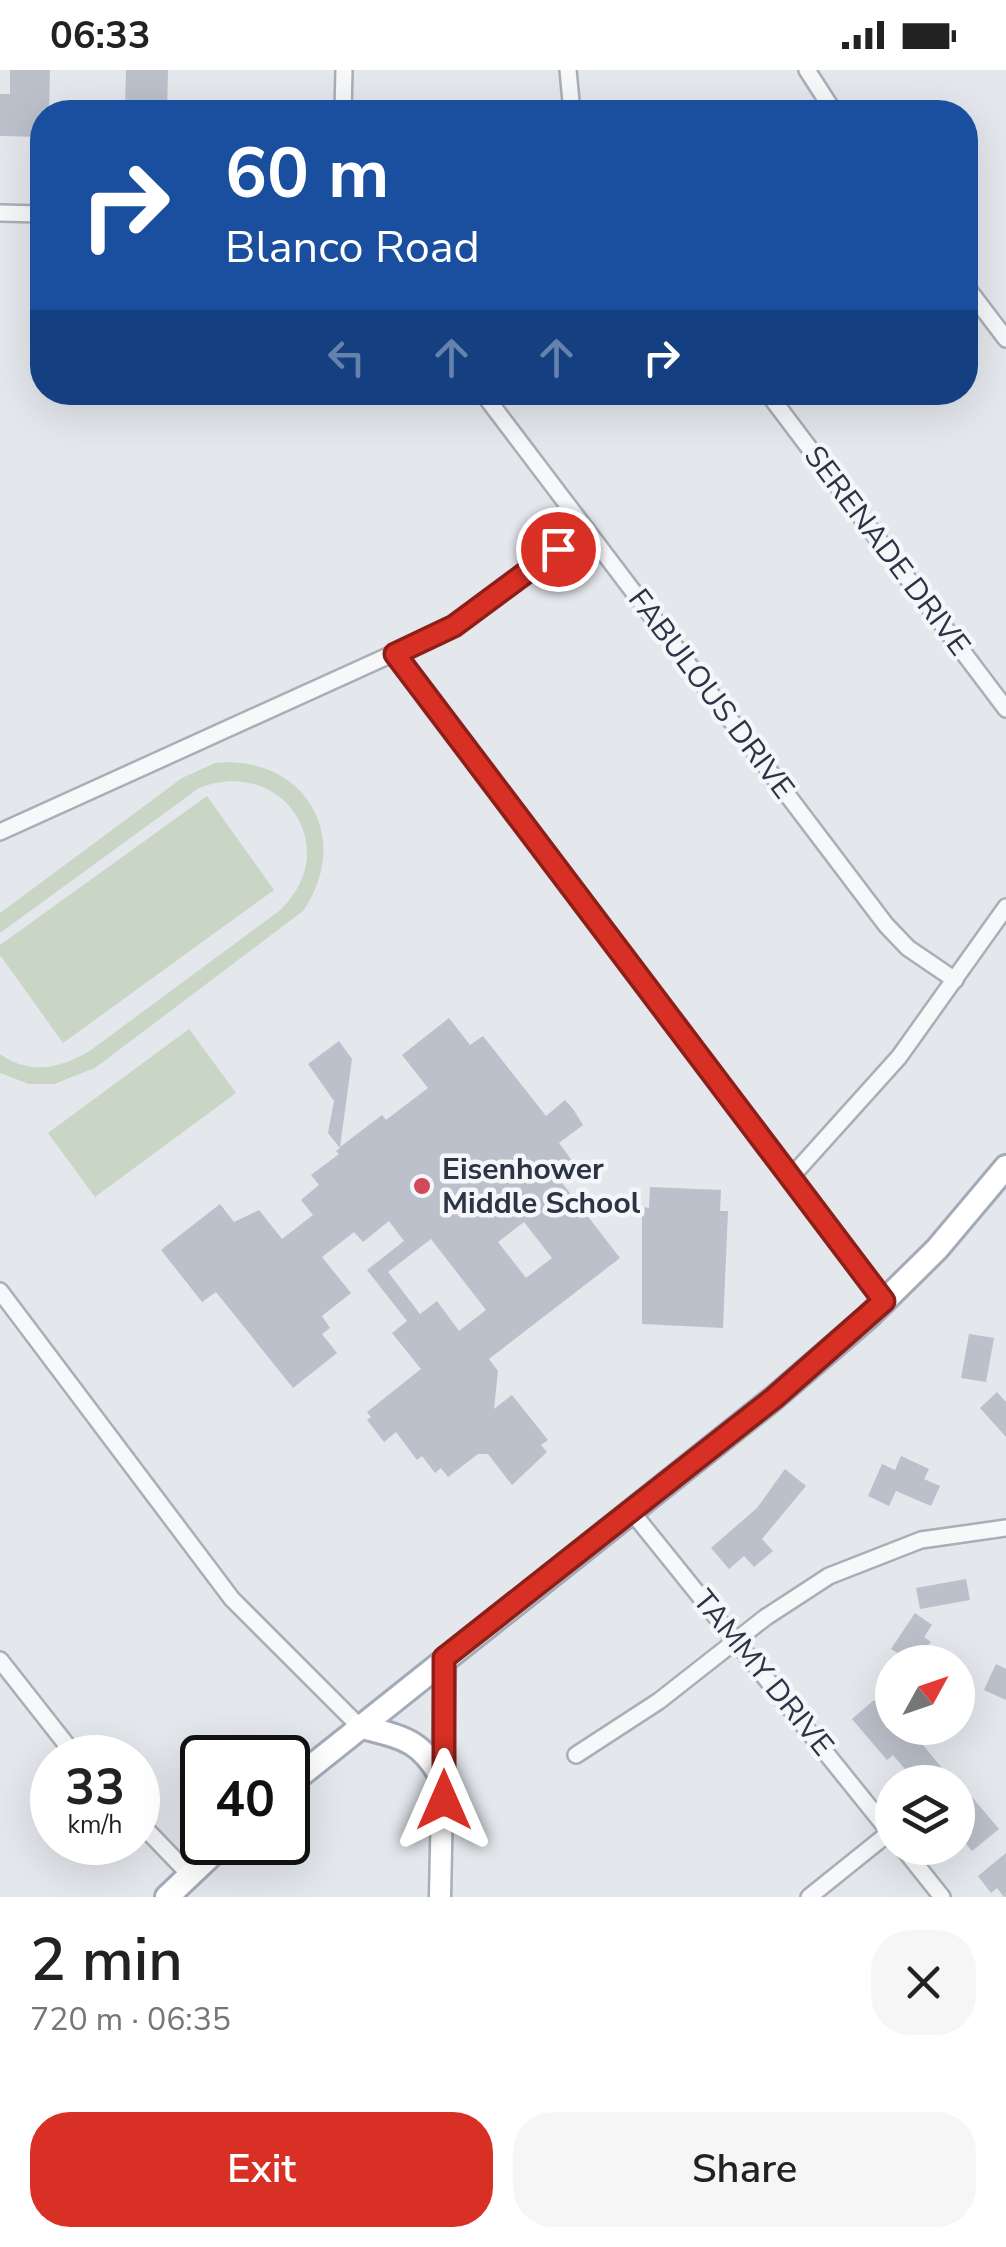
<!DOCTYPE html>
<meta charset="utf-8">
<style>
:root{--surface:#fff;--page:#f6f6f6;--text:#222;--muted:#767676;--accent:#d93025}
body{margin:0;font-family:"Nunito Sans",sans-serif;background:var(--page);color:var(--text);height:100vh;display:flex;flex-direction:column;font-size:38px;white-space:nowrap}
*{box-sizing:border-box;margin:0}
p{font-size:32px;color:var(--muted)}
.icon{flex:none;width:55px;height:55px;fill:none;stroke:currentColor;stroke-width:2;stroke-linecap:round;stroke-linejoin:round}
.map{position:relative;height:1827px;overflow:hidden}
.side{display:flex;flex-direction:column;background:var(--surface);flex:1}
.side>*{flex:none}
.hud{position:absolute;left:30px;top:30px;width:948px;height:305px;border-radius:40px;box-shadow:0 10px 40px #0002;background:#1a4fa0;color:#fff;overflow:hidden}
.needle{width:65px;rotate:50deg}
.buttons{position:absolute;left:875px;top:1575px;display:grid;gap:20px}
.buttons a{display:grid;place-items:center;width:100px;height:100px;border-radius:50%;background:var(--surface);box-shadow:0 10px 40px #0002;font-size:50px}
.speed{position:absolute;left:30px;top:1665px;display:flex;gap:20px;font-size:50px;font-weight:700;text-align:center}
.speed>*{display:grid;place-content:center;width:130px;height:130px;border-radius:50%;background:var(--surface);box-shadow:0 10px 40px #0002;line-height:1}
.speed small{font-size:25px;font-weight:400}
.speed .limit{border:5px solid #111;border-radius:15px;background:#fff;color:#111}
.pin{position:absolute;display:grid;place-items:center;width:85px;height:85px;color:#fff;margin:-42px;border:5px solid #fff;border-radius:50%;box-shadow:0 2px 10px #0007}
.me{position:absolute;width:110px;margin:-55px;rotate:0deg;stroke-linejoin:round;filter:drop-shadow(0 0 8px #0008)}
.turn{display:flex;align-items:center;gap:35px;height:210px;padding:0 30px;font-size:45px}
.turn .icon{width:130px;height:130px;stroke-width:2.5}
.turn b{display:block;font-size:70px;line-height:85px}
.lanes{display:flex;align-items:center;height:95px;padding:0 30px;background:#0003;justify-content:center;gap:50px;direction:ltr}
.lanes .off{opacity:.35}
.round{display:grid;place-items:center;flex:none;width:105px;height:105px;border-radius:40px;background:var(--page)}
.overview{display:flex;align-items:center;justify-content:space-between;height:170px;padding:0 30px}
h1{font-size:60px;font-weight:600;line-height:75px}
.cta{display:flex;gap:20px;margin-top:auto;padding:20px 30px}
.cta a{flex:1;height:115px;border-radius:40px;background:var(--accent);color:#fff;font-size:40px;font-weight:600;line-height:115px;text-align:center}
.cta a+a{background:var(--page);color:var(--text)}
.status{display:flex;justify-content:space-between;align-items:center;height:70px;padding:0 50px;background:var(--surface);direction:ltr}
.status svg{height:28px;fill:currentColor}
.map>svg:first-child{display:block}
.green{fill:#c9d6c5}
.building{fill:#bbc0ca;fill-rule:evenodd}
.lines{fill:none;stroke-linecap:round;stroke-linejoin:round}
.street-casing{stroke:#a9aeb7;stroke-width:20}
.secondary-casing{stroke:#a9aeb7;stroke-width:25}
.primary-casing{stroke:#a3abb8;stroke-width:28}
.street{stroke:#f7f8fa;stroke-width:15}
.secondary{stroke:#fff;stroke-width:20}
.primary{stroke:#fff;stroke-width:22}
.route-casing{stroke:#8d1f18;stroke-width:25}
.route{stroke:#d93025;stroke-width:18}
.poi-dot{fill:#d1495b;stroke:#f4f6f9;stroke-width:4}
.labels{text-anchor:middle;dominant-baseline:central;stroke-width:9;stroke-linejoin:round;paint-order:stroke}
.street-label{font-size:30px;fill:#2b3445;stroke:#f4f6f9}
.poi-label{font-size:30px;font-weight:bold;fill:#2b3445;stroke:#f4f6f9;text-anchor:start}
</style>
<div class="status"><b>06:33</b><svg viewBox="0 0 49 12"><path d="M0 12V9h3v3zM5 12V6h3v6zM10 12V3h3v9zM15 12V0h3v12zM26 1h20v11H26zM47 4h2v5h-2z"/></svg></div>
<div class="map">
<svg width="1006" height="1827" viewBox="0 0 1006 1827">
<rect width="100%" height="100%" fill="#e4e7ec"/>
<g class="green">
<path d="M215,693C304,684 354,767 303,841L95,998L54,1014H29L0,1003V984C30,1006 62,998 91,980L279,841C346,779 282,685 199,718L0,863V843L182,708Z"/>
<path d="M207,726L274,820L63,973L0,885V875Z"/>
<path d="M189,959L236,1023L95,1127L48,1063Z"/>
</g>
<g class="building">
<path d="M10,0H50L49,42H42V67L0,66V24H10Z"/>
<path d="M126,0H168L167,42H125Z"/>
<path d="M449,948L470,975L483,966L546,1046L565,1030L573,1039L583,1055L559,1073L576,1096L559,1109L620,1188L489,1289L498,1301L494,1339L512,1325L548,1370L541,1375L547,1382L512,1415L488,1384H478L448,1407L441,1398L435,1403L422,1386L417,1390L396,1362L384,1372L367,1350L371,1347L367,1342L421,1299L392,1263L407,1251L367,1200L404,1171L389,1151L363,1172L354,1162L322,1187L351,1223L322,1246L330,1258L322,1264L337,1283L293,1318L216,1222L202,1232L161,1180L220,1134L234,1152L259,1140L282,1169L313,1145L301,1130L319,1115L311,1105L339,1084L336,1081L340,1078L328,1063L334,1031L308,994L339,971L352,989L340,1077L382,1045L386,1050L428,1018L402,985ZM524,1152L552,1188L526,1208L498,1172ZM431,1169L486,1240L459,1261L437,1231L420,1244L388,1202Z"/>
<path d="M650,1117L721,1120L720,1141H728L723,1258L642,1254V1137L649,1138Z"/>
<path d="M969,1264L994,1268L986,1312L961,1308Z"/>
<path d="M997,1322L1006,1332V1367L980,1338Z"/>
<path d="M901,1386L929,1399L924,1409L940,1416L931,1436L896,1421L889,1436L868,1426L882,1394L895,1400Z"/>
<path d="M785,1399L806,1416L762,1469L773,1481L754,1497L744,1486L729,1499L711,1478L757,1438Z"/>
<path d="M966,1509L970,1530L920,1539L916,1518Z"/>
<path d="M915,1543L932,1555L924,1567L931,1572L912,1592L891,1579Z"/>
<path d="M996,1594L1006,1599V1630L984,1620Z"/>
<path d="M874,1630L887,1645L892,1641V1658H909L946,1703L942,1706L948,1712H916L893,1685L887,1690L852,1649Z"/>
<path d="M971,1726L999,1759L972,1781L958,1764V1738Z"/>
<path d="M1006,1783V1827H1004L997,1818L991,1823L978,1806Z"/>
</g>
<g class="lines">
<defs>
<g id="street">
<path d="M568,0L572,42"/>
<path d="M807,0L834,42"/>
<path d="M343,42L344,0"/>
<path d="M0,143L42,144"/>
<path d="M965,215L1006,269"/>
<path d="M482,322L886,855L908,878L955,910"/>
<path d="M767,322L1006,639"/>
<path d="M395,584L884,1231"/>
<path d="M0,762L454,556L586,459"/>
<path d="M791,1107L899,987L1006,837"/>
<path d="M0,1221L232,1529L359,1656"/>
<path d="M632,1442L892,1765"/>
<path d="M0,1590L77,1688"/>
<path d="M576,1685L659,1631L766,1547L829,1506L921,1470L1006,1458"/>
<path d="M138,1751L190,1805"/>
<path d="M903,1778L942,1827"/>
<path d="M809,1827L890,1762"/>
</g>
<path id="secondary" d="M440,1827L445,1587"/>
<g id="primary">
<path d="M359,1656C404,1668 421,1669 444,1712"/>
<path d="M288,1715L774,1328L867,1248L937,1179L1006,1097"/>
<path d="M167,1827L225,1772"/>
</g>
</defs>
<use href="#street" class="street-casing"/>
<use href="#secondary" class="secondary-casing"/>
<use href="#primary" class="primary-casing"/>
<use href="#street" class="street"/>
<use href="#secondary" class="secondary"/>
<use href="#primary" class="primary"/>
</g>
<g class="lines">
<defs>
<path id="route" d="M444,1730V1588L774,1328L884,1231L395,584L454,556L558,479"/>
</defs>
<use href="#route" class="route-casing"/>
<use href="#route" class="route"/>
</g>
<circle class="poi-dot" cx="422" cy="1116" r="10"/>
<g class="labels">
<g class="street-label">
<text transform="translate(887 481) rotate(53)">SERENADE DRIVE</text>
<text transform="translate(711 624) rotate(53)">FABULOUS DRIVE</text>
<text transform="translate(763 1603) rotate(51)">TAMMY DRIVE</text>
</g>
<g class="poi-label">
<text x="442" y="1099">Eisenhower<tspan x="442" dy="34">Middle School</tspan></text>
</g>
</g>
</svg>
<div class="buttons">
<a><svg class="needle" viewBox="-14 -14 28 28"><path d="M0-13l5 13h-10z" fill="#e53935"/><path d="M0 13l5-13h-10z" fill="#767676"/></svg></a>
<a><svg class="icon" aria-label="layers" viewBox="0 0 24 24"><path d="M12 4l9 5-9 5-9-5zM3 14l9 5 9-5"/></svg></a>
</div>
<div class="speed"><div>33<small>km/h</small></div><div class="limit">40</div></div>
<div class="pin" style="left:558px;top:479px;background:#d93025"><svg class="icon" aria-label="arrive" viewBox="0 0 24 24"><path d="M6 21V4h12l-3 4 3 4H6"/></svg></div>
<svg class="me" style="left:444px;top:1730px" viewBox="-20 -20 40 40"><path d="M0-17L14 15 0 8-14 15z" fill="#d93025" stroke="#fff" stroke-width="4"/></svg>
<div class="hud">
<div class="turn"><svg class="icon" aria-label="right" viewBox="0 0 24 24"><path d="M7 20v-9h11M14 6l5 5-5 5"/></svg><div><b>60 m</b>Blanco Road</div></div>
<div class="lanes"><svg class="icon off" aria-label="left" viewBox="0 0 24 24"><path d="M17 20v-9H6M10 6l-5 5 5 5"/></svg><svg class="icon off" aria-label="ahead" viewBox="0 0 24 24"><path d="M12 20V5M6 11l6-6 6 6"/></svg><svg class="icon off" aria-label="ahead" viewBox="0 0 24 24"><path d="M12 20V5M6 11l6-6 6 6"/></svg><svg class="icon" aria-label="right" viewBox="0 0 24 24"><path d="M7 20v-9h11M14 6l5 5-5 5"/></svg></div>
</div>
</div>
<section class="side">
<div class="overview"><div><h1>2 min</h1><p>720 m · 06:35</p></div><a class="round"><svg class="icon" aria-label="close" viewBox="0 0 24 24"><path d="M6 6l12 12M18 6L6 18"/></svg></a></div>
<div class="cta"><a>Exit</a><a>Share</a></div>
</section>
